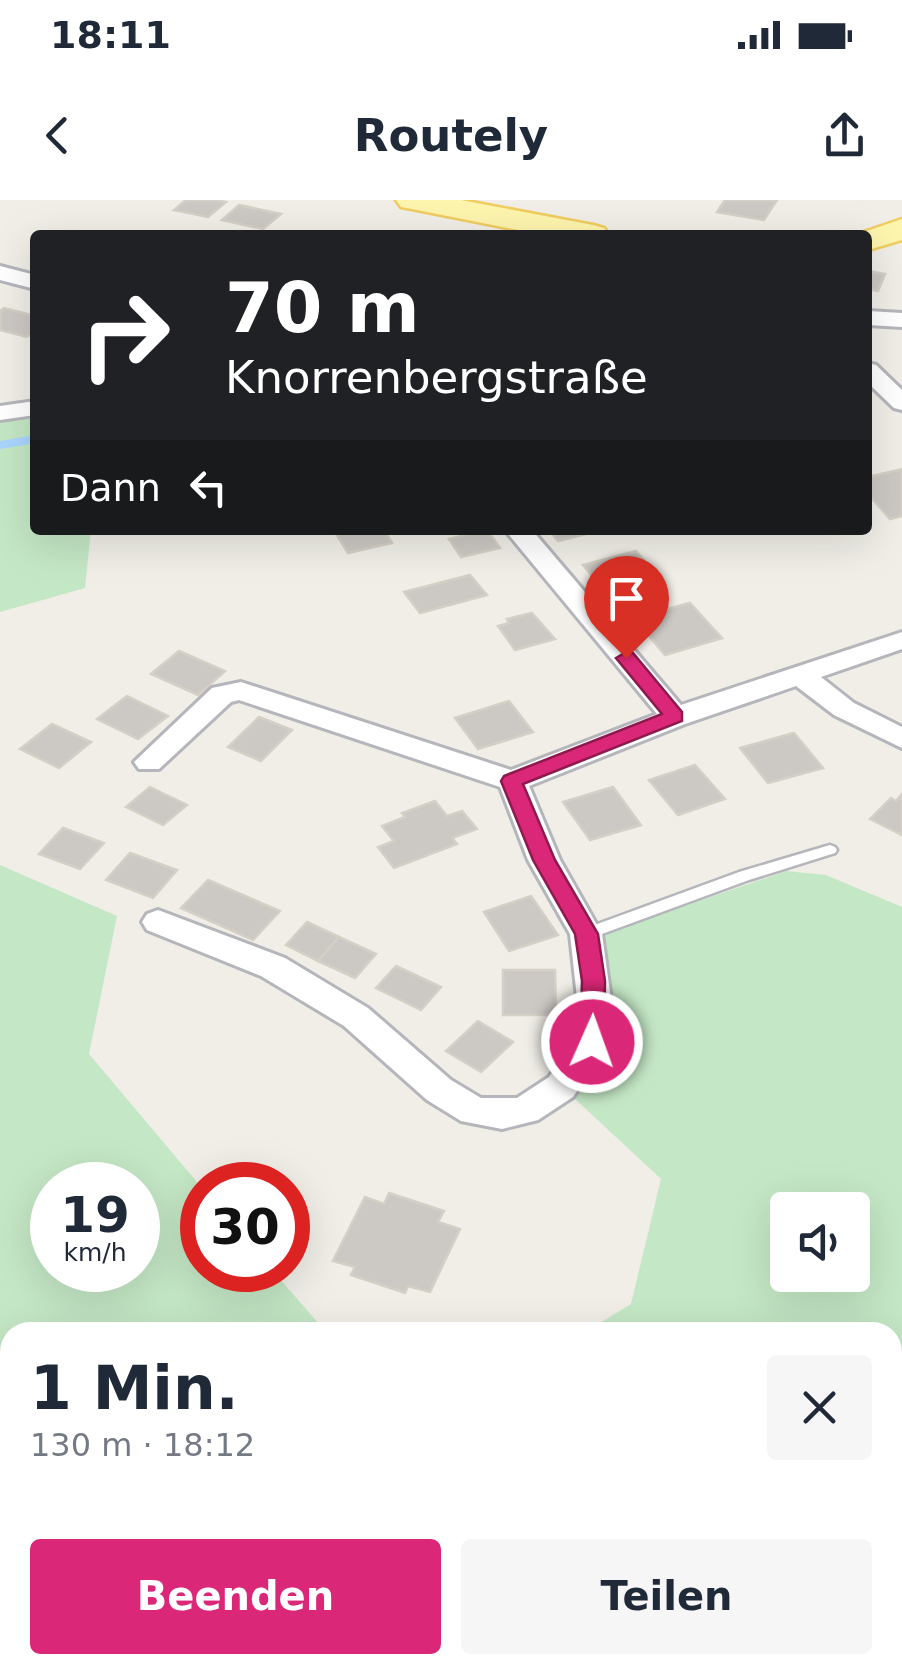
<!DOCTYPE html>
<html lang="de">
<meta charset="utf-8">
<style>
:root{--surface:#fff;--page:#f6f6f7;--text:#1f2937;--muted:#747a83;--accent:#db2777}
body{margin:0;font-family:"DejaVu Sans",sans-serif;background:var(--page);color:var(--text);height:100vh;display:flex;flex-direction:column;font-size:38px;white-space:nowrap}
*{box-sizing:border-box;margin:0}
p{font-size:32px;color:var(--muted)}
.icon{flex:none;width:55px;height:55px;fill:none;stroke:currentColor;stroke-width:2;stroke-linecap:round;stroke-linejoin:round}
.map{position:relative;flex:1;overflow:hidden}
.sheet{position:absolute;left:0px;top:1122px;width:902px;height:352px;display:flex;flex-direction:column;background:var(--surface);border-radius:30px 30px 0 0;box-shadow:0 10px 40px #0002}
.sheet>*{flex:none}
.hud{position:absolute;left:30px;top:30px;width:842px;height:305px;border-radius:10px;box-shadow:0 10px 40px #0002;background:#202124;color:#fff;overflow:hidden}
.fabs{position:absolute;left:770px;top:992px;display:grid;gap:20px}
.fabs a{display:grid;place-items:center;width:100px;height:100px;border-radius:10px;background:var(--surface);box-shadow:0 10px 40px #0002;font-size:50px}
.speed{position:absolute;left:30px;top:962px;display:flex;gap:20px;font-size:50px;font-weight:700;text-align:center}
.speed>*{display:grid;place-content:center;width:130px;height:130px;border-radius:50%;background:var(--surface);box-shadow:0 10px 40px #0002;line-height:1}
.speed small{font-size:25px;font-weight:400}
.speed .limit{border:15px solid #d22;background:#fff;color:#111}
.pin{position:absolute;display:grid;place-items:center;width:85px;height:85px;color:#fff;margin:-102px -42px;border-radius:50% 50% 50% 0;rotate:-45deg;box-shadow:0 0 10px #0007}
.pin .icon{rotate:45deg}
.me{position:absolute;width:110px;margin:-55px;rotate:2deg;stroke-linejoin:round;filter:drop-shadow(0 0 8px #0008)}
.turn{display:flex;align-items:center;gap:35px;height:210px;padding:0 30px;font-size:45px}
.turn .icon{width:130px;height:130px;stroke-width:2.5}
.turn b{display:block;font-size:70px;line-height:85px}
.then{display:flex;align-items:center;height:95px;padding:0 30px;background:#0003;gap:20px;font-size:38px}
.round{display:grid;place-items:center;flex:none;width:105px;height:105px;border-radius:10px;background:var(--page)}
.head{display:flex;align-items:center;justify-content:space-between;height:170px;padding:0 30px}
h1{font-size:60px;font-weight:600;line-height:75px}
.button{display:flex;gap:20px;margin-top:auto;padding:20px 30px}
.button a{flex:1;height:115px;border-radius:10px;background:var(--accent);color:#fff;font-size:40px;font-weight:600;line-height:115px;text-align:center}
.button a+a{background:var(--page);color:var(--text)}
.status{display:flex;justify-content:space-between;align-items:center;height:70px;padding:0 50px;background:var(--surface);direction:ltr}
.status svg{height:28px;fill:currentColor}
header{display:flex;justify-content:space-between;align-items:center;height:130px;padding:0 30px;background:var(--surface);font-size:45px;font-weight:600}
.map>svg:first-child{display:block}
.green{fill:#c4e7c5;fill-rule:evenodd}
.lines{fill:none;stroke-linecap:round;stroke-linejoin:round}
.stream{stroke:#a9d5fd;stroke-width:8}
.building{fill:#ccc8c4;stroke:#d5d0c5;stroke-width:2.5}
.lane-casing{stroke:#b4b6bb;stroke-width:5}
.street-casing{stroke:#b4b6bb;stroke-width:6}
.primary-casing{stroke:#efcd61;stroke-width:5}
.lane{fill:#fff;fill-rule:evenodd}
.street{fill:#fff;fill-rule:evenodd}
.primary{fill:#fdf4ae;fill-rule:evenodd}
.route{fill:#db2777;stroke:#8e194d;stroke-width:2.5}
</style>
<div class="status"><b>18:11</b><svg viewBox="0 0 49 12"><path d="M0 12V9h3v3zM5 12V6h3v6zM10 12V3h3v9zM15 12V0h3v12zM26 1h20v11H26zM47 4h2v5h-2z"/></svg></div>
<header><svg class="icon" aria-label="back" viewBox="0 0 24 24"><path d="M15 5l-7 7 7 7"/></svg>Routely<svg class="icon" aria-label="share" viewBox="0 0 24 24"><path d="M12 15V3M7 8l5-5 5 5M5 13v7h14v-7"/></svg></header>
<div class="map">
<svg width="902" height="1474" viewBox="0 0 902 1474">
<rect width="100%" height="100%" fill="#f0eee7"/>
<g class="green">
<path d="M35,209V330H91L85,388L0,412V212Z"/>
<path d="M0,665L117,716L89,854L202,988V1070H272L326,1132H10V1465H726L715,1474H0ZM52,985H138V1070H52Z"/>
<path d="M786,671L826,675L902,707V1474H881L862,1465H892V1132H585L631,1104L661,979L572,896L609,846L601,735ZM788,1010H852V1075H788Z"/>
</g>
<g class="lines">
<path class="stream" d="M0,245L35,239"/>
</g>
<g class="building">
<path d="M186,0H215L226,2L208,17L174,10Z"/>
<path d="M725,0H777L764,20L717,12Z"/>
<path d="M239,5L281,14L263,29L222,20Z"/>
<path d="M868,71L885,74L878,91L868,89Z"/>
<path d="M4,108L35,116V131L27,137L0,130V111Z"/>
<path d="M902,269V316L890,319L868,294V277Z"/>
<path d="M344,330H384L392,343L348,353L335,332Z"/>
<path d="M487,330L500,348L461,357L449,339Z"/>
<path d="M549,330H602L558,341Z"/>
<path d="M636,351L665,384L611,398L583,365Z"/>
<path d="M470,375L487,395L420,413L404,392Z"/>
<path d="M690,403L722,438L665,455L634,418Z"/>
<path d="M532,413L555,439L515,450L498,426L509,423L507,419Z"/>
<path d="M179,451L225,471L198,495L151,474Z"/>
<path d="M127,496L168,516L138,539L97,519Z"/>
<path d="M509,501L533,532L478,549L455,518Z"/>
<path d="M259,517L292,530L261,561L228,547Z"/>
<path d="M52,524L91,542L59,568L20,549Z"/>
<path d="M794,533L823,568L768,583L740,548Z"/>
<path d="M695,565L725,599L678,615L649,580Z"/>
<path d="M150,587L187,605L163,625L126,607Z"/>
<path d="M613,587L641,625L590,640L563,602Z"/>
<path d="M902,594V635L870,619L891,598L896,601Z"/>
<path d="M435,601L447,616L462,611L477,629L452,638L457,644L394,668L378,647L394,641L382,626L405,617L402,613Z"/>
<path d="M63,628L104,643L80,669L39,654Z"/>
<path d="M130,653L177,670L153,698L106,680Z"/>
<path d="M208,680L280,711L253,740L181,708Z"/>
<path d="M531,696L558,735L509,751L484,712Z"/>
<path d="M307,722L339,737L318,761L286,745Z"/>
<path d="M339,737L376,754L355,778L318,761Z"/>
<path d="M396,766L441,787L421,810L376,788Z"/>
<path d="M503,770H555L556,815H503Z"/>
<path d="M478,821L513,842L481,872L446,851Z"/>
<path d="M389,993L444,1011L438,1022L460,1029L430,1092L408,1086L405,1093L351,1075L355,1067L333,1061L365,997L384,1004Z"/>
</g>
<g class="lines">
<defs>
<path id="lane" d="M830,645L835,647L837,650L835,653L749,680L591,738H581L579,734L581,730L739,672Z"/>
<g id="street">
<path d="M0,66L35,75V89L0,80Z"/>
<path d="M868,111L902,113V127L868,125Z"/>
<path d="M868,163L876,165L902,190V210L894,208L868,183Z"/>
<path d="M35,201V215L0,220V206Z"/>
<path d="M505,330H532L681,505L902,432V449L821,477L854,503L902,527V548L834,515L796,486L685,524L529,586L560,660L602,734L612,807L609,842L604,851L573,897L538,920L502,929L461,921L427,900L344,826L261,776L147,730L142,722L147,714L158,710L285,758L368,808L451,880L481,898H517L549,877L575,840L578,807L570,734L528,660L500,587L239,500L231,502L159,569H139L134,562L212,488L241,482L511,570L657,514Z"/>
</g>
<g id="primary">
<path d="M396,0H461L593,25L604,28L609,35H543L412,9L401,7Z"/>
<path d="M902,19V40L868,50V35H855Z"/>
</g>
</defs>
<use href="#lane" class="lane-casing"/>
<use href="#street" class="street-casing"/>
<use href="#primary" class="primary-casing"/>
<use href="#lane" class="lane"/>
<use href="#street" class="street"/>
<use href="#primary" class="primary"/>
</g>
<path class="route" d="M626,452L633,453L682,512V521L523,584L555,660L598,734L605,781L604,842L592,851L580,842L582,781L575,734L533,660L501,581L504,576L662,514L616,458Z"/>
</svg>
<div class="fabs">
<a><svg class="icon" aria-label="sound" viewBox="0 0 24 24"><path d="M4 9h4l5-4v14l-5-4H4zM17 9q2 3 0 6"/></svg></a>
</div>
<div class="speed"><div>19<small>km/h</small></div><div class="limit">30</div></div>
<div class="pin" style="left:626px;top:458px;background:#d93025"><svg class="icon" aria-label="arrive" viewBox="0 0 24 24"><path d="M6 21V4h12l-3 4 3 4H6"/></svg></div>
<svg class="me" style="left:592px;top:842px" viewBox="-20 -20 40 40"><circle r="17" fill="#db2777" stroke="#fff" stroke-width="3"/><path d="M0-11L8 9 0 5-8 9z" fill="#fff"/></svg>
<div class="hud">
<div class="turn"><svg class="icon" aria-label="right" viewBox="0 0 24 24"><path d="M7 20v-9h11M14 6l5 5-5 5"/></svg><div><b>70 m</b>Knorrenbergstraße</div></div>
<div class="then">Dann<svg class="icon" aria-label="left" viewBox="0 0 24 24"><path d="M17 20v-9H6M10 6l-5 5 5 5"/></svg></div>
</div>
<section class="sheet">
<div class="head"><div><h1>1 Min.</h1><p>130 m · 18:12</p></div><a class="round"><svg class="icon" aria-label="close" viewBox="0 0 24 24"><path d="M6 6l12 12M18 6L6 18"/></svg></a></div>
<div class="button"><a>Beenden</a><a>Teilen</a></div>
</section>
</div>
